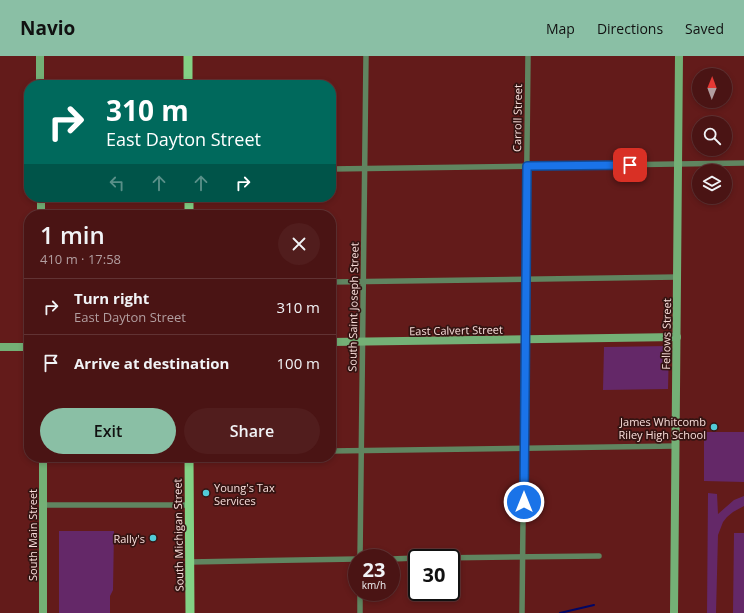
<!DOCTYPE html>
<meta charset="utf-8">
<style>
:root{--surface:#4a1414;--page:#511d1d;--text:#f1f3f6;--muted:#b29ea0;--line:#613334;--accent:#8abfa5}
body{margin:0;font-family:"Open Sans",sans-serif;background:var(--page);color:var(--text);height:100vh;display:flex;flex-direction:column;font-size:15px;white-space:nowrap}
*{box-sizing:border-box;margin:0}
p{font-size:13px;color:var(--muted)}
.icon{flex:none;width:22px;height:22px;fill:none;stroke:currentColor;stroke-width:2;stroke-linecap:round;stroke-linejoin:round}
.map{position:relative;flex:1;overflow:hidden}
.side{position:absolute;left:24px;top:154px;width:312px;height:252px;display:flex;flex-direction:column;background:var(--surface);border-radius:16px;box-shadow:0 2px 6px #0003,0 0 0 1px var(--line)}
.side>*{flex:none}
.guide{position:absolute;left:24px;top:24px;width:312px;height:122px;border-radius:16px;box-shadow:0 2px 6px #0003,0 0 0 1px var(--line);background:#00695c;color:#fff;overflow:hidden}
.needle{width:26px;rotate:1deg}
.controls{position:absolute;left:692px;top:12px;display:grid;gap:8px}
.controls a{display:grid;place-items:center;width:40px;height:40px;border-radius:50%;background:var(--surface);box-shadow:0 2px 6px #0003,0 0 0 1px var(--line);font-size:20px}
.speed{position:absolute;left:348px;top:493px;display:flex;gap:8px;font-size:20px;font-weight:700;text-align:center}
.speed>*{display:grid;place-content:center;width:52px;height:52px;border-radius:50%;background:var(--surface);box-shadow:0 2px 6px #0003,0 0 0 1px var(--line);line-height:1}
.speed small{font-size:10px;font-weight:400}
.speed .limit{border:2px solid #111;border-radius:6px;background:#fff;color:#111}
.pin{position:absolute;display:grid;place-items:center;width:34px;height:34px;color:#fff;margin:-17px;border-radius:8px;box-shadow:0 2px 6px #0006}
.me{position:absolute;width:44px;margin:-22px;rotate:0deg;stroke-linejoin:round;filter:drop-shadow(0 0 3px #0008)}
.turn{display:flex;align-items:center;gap:14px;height:84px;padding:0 16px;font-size:18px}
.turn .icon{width:52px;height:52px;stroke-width:2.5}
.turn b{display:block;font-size:28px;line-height:34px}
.lanes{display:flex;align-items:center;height:38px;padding:0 16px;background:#0003;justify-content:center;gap:20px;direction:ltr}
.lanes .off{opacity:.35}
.round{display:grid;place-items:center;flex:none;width:42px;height:42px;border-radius:21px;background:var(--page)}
.head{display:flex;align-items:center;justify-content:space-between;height:68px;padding:0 16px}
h1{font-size:24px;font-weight:600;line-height:30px}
.cta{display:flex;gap:8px;margin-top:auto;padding:8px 16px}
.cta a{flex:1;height:46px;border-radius:24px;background:var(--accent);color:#111;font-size:16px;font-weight:600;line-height:46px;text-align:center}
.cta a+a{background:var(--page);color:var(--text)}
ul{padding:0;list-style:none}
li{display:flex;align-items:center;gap:12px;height:56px;padding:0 16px;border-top:1px solid var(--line)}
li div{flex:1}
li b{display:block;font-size:15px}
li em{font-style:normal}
header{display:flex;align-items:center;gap:24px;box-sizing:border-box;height:56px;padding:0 20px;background:var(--accent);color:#111}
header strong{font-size:19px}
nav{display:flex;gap:22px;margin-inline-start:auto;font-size:14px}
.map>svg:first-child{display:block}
.green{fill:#642868}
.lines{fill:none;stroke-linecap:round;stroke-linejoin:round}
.stream{stroke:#020766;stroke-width:2}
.street{stroke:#608560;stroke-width:5.5}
.secondary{stroke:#74b076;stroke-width:8}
.primary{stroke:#83d185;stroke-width:9}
.route-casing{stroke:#114b97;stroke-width:10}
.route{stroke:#1a73e8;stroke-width:7}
.poi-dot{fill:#52cbd8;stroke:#341412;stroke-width:1.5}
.labels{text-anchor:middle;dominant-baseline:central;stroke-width:3.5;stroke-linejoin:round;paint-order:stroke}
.street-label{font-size:11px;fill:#f9ddda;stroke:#341412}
.poi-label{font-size:11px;fill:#f9ddda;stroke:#341412;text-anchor:end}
</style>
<header>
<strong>Navio</strong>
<nav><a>Map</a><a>Directions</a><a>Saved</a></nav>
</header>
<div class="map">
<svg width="744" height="557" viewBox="0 0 744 557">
<rect width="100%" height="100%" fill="#631b1a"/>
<g class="green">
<path d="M667,290L669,291L668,333L603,334L604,291Z"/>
<path d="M704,376H744V426L704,425Z"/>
<path d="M708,437L717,438L718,458L734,444L744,440V450L733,456L727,461L723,466L718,479L716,557H707Z"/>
<path d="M59,475H114L113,534L110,540V557H59Z"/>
<path d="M734,477H744V557H733Z"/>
</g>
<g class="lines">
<path class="stream" d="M560,557L594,549"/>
<g class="street">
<path d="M331,113L744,107"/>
<path d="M331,226L677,221"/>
<path d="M331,395L676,390"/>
<path d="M43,449H190"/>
<path d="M360,502L366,0"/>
<path d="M436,502L599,500"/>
<path d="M391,503L417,502"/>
<path d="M190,506L357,503"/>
<path d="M360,557V536"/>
<path d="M522,557L528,0"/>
</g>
<g class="secondary">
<path d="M40,0V29"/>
<path d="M41,159V141"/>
<path d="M331,286L677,281"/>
<path d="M0,291H29"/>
<path d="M43,557V401"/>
<path d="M674,557L679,0"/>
</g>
<g class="primary">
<path d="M188,0V29"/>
<path d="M189,141V159"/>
<path d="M189,401L190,557"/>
</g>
</g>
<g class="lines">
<defs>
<path id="route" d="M524,446L527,110L630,109"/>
</defs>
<use href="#route" class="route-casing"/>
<use href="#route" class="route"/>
</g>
<g class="poi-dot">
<circle cx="714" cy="371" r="4"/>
<circle cx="206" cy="437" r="4"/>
<circle cx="153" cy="482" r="4"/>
</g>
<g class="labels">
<g class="street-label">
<text transform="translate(517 62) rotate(-89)">Carroll Street</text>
<text transform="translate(353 251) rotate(-89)">South Saint Joseph Street</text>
<text transform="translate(456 274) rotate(-1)">East Calvert Street</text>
<text transform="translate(666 278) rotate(-89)">Fellows Street</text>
<text transform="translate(32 479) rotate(-90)">South Main Street</text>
<text transform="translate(178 479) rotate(-91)">South Michigan Street</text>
</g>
<g class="poi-label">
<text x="706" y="365">James Whitcomb<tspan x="706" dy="13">Riley High School</tspan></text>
<text x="214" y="431" text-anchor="start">Young's Tax<tspan x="214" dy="13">Services</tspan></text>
<text x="145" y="482">Rally's</text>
</g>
</g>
</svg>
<div class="controls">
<a><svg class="needle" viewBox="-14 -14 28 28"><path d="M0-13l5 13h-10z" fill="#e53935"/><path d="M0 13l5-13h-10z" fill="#b29ea0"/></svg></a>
<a><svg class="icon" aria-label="search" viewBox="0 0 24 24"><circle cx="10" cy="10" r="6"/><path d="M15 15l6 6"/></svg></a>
<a><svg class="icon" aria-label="layers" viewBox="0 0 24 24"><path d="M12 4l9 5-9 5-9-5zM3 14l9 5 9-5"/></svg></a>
</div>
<div class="speed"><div>23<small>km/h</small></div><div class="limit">30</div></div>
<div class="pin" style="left:630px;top:109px;background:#d93025"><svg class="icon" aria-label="arrive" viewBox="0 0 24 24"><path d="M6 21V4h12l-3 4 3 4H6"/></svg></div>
<svg class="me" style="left:524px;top:446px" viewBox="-20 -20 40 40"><circle r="17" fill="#1a73e8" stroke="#fff" stroke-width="3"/><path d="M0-11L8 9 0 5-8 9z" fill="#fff"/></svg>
<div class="guide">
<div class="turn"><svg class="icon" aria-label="right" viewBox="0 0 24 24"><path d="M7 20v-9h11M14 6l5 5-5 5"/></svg><div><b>310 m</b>East Dayton Street</div></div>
<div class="lanes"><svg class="icon off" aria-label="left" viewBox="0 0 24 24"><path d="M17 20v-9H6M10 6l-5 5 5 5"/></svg><svg class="icon off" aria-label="ahead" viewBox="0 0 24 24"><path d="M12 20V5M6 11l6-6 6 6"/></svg><svg class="icon off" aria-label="ahead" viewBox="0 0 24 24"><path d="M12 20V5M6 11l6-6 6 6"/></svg><svg class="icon" aria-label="right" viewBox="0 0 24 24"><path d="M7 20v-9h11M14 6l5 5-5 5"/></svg></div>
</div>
<section class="side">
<div class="head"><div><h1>1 min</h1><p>410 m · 17:58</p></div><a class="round"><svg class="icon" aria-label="close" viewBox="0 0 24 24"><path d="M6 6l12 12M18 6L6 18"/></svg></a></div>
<ul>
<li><svg class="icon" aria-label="right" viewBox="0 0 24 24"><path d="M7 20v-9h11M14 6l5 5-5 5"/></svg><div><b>Turn right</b><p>East Dayton Street</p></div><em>310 m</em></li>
<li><svg class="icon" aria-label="arrive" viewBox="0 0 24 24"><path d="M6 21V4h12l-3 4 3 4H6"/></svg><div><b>Arrive at destination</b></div><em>100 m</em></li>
</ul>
<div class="cta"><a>Exit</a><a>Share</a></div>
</section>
</div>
